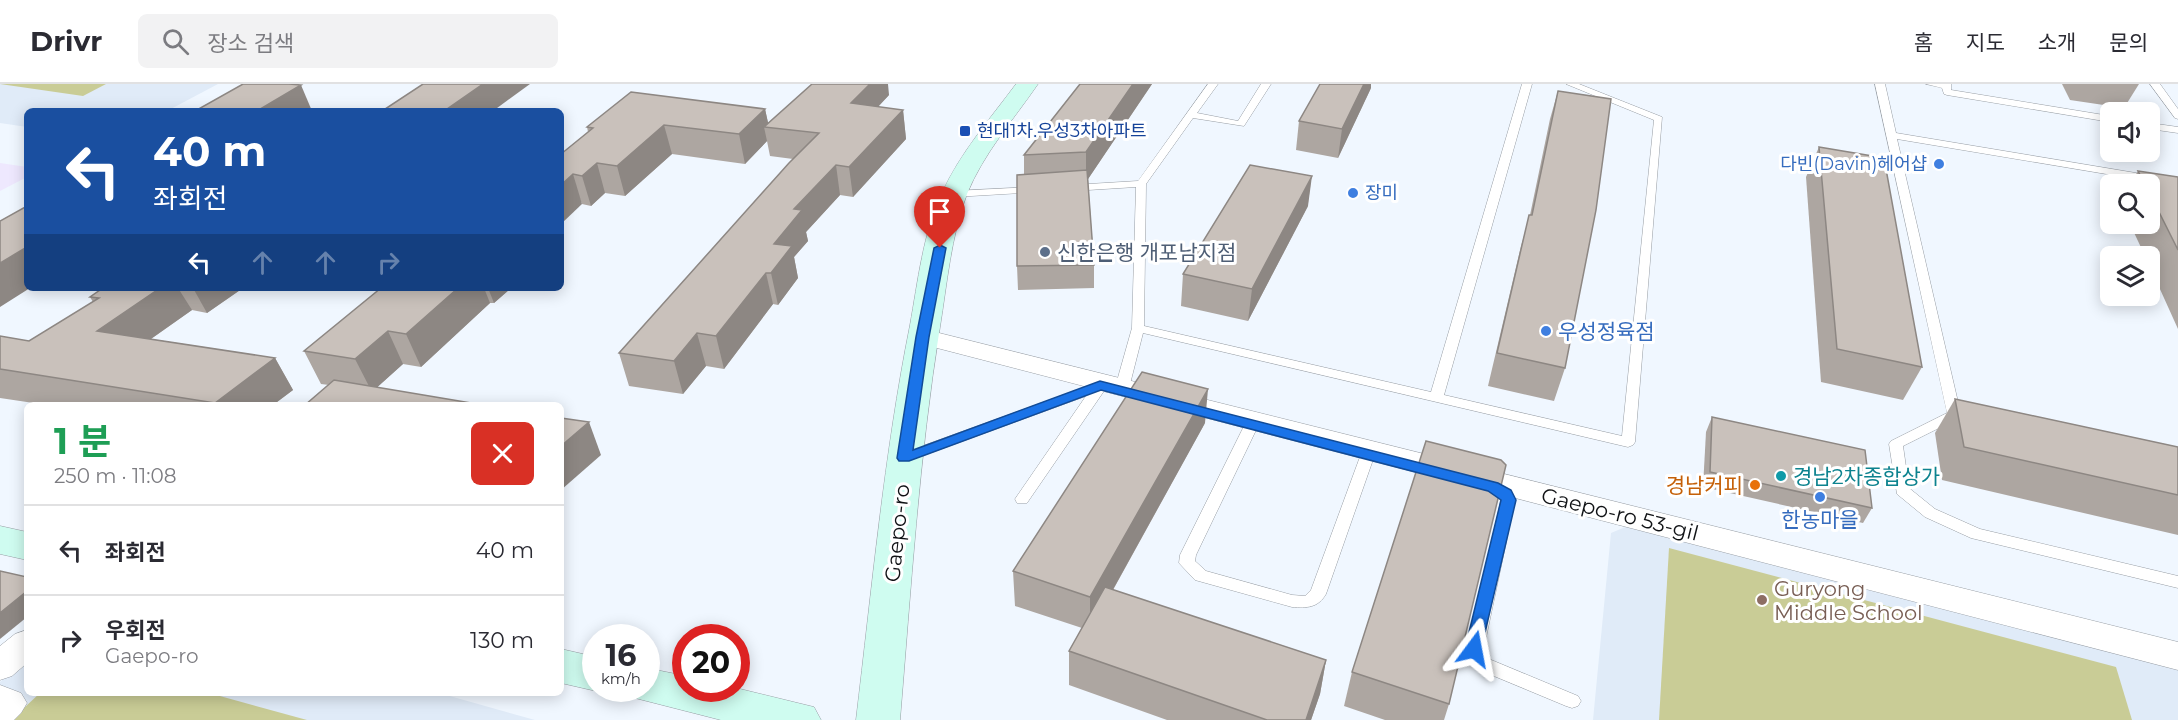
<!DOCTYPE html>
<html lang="ko">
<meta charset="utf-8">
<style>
:root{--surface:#fff;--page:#f2f2f3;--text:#2b2b33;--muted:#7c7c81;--line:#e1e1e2}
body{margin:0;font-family:Montserrat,"Noto Sans KR",sans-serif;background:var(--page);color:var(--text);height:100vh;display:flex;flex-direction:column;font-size:22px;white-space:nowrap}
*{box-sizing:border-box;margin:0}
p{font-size:20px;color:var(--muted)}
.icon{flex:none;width:33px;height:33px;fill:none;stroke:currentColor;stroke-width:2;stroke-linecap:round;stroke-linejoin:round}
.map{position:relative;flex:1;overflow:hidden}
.drawer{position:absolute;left:24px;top:318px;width:540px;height:294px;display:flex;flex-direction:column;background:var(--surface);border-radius:9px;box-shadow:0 3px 15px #0003}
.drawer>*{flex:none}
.hud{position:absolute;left:24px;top:24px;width:540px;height:183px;border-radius:9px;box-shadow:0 3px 15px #0003;background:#1a4fa0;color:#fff;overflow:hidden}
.buttons{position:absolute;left:2100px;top:18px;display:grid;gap:12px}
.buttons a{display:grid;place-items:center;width:60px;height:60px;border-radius:9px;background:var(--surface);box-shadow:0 3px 15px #0003;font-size:30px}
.speed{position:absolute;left:582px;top:540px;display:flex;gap:12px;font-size:30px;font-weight:700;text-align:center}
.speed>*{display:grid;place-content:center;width:78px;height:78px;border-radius:50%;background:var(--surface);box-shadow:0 3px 15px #0003;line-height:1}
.speed small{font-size:15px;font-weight:400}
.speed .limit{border:9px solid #d22;background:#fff;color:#111}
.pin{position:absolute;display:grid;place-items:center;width:51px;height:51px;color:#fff;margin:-62px -26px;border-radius:50% 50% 50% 0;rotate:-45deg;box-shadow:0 0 6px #0007}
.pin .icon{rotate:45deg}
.me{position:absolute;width:66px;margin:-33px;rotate:13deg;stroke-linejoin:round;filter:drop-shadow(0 0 4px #0008)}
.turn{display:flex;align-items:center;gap:21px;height:126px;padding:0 30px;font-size:27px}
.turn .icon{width:78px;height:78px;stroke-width:2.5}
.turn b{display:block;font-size:42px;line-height:51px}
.lanes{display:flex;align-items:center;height:57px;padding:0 30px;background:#0003;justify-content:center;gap:30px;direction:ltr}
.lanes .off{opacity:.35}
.round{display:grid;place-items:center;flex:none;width:63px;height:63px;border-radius:9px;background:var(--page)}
.overview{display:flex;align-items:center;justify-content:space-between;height:102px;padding:0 30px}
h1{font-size:36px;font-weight:700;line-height:45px;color:#1e9e55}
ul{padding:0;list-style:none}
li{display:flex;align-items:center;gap:18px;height:90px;padding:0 30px;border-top:2px solid var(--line)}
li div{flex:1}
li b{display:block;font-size:22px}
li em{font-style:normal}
header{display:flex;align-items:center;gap:36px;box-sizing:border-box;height:84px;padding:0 30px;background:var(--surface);border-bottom:2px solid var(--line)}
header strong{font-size:28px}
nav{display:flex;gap:33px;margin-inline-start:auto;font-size:21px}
.search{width:420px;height:54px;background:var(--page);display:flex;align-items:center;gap:15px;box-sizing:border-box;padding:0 21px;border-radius:9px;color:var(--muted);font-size:22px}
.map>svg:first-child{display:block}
.commercial{fill:#eee8fe}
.built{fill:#e0ebf8}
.green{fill:#c9cc96}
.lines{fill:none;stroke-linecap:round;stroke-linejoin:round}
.lane-casing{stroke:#979da4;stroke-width:1}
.street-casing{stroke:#979da4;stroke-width:1}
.secondary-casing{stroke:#979da4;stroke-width:1}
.lane{fill:#fff;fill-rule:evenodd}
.street{fill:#fff;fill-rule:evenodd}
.secondary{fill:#cffcf0;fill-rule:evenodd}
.wall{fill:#ada6a1}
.shaded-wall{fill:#8d8783}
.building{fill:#c9c1bb;stroke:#8d8783;stroke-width:1.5}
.route{fill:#1a73e8;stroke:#114b97;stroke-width:1.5}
.transit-dot{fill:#1a4fb4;stroke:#fff;stroke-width:2}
.shop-dot{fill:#3f7fe0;stroke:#fff;stroke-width:2}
.service-dot{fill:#5c6f8a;stroke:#fff;stroke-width:2}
.culture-dot{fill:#0f9aa8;stroke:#fff;stroke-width:2}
.food-dot{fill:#e8710a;stroke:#fff;stroke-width:2}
.education-dot{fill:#8d6e63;stroke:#fff;stroke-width:2}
.labels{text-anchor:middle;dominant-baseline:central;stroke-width:6;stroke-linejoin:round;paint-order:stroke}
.far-transit-label{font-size:18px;fill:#164399;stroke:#fff;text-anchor:start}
.far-shop-label{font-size:18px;fill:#366cbe;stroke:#fff;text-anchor:end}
.service-label{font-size:21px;fill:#4e5e75;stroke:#fff;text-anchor:start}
.shop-label{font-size:21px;fill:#366cbe;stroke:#fff;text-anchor:start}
.culture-label{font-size:21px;fill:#0d838f;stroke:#fff;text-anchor:start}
.food-label{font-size:21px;fill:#c56008;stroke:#fff;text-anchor:end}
.street-label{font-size:21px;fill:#101215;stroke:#fff}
.education-label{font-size:21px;fill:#785e54;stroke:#fff;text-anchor:start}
</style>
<header>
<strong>Drivr</strong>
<div class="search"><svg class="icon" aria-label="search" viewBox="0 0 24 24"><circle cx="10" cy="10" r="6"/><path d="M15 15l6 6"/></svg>장소 검색</div>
<nav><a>홈</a><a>지도</a><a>소개</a><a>문의</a></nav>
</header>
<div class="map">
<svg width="2178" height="636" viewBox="0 0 2178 636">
<rect width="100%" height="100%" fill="#f0f7ff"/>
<path class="commercial" d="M0,79L27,83V93L0,107Z"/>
<g class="built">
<path d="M0,0H218L167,27H27V43L0,39Z"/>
<path d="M1630,441L2178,583V636H1593L1611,449Z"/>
<path d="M27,573V609H439L535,636H0V598Z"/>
</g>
<g class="green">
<path d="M0,0H106L83,12Z"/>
<path d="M1669,464L2116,583L2132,636H1659Z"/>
<path d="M40,609H209L307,636H11Z"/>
</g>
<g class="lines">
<defs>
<g id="lane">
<path d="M1208,0H1218L1197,29L1238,37L1261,0H1271L1244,42L1193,34L1146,100L1144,242L1431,308L1522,0H1532L1444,311L1622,352L1654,36L1566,0H1579L1662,33L1635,358L1633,361L1628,363L1143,249L1129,304L1127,307H1117L1115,304L1132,244L1136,103L1072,107L1067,104L1072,101L1138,97Z"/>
<path d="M1875,0H1885L1896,49L2178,96V102L1897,55L1961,331L1959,334L1903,362L1909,404L1935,425L1980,445L2178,492V504L1971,454L1925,433L1897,410L1889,360L1891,357L1947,329Z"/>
<path d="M1926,0H1951V6L2110,32V38L1947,11L1944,10L1942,4Z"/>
<path d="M2150,0H2160L2178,25V35L2175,34Z"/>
<path d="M2150,39L2178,43V49L2150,45Z"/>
<path d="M1034,103L1038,104V108L954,113L949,110L954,107Z"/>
<path d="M1100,298L1113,300L1115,303L1113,306L1104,307L1027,419H1017L1015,415L1086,312L911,376L906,378L899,373L901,370Z"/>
<path d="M1252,335L1259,340L1196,471L1195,477L1206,487L1292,511L1305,512L1311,506L1361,370L1368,365L1375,370L1326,510C1318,524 1307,524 1292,523L1195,496L1179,479L1180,471L1245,340Z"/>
<path d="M1493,398L1511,406L1515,416L1483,568L1489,575L1578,612L1581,617L1578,622L1572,624L1566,622L1477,585L1466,569L1501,416L1486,403L1488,399Z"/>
</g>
<g id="street">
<path d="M923,245L2178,558V586L914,258L910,253L914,248Z"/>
<path d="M27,546V579L12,592L0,596V562L15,550Z"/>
<path d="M0,601L21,609L27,619L21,629L14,636H0Z"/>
</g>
<g id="secondary">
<path d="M1016,0H1038C1014,35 983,70 967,110C951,152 947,200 940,243C919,373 911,505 900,636H856C872,504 884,371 910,241C918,197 923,149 942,109C960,69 990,35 1016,0Z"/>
<path d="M0,442L27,448V476L0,470Z"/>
<path d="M561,565L596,573V604H604L596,607L561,599Z"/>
<path d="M646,584L686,592V604H736L814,623L821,636H721L631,613L627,604H646Z"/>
</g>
</defs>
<use href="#lane" class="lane-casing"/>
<use href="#street" class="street-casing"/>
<use href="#secondary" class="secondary-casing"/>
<use href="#lane" class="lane"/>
<use href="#street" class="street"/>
<use href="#secondary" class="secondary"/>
</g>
<g class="wall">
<path d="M1080,0H1152L1088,95L1094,181V204L1018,206L1017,182L1024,91V71Z"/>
<path d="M2062,0H2139L2124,24L2070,16Z"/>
<path d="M1371,4L1338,74L1296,66L1299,37Z"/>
<path d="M1558,7L1565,284L1554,317L1488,302L1521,162L1530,131L1550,35Z"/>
<path d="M889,11L878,23L903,26L906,55L853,113L840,111L806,148L808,157L794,173L798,194L778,221L773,220L724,285L706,282L683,310L629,302L619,269L793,75L770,72L767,57L745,80L672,70L625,112L605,109L591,122L582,120L561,70L588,48L587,43L765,25L768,39Z"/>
<path d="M1819,63L1922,283L1903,316L1821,298L1806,93Z"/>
<path d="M2138,87L2178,93V245L2150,183V172H2145L2130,140H2150V100H2130Z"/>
<path d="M1308,122L1248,237L1181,222L1183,190Z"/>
<path d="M103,204H243L207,229L192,226L151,255L275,274L293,306L273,321H47L0,314V252L29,257L93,218L90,213Z"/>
<path d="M381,204H511L494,219H490L421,283L403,280L377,303L329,301L321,300L304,267Z"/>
<path d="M1955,315L2178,363V451L1942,396L1935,349Z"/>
<path d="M1712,333L1872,424L1863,439L1703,403L1706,348Z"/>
<path d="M1205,339L1113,506L1326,576L1320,610L1311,636H1167L1069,601V567L1082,544L1015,522L1013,487Z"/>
<path d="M1352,588L1449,620L1444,636H1385L1344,622Z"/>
</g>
<g class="shaded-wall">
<path d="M483,0H530L493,27H444Z"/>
<path d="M870,0H888L889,11L855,47L851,19Z"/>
<path d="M1133,0H1152L1086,98V68Z"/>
<path d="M1364,0H1371V4L1338,74L1342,45Z"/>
<path d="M301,1L312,27H257Z"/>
<path d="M765,25L769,43H764L767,57L745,80L739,50Z"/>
<path d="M903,26L906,55L853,113L849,83Z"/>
<path d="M664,41L672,70L625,112L617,82Z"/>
<path d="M597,79L605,109L591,122L582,92Z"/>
<path d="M836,81L840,111L806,148L808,157L794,173L798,194L778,221L771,189L774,160L794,125Z"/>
<path d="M573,90L582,120L561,140V101Z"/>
<path d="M1312,92L1308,122L1248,237L1252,205Z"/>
<path d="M27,163V204H30L0,223V179Z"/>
<path d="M766,189L773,220L724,285L716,252Z"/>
<path d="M160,204H178L192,226L118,278L97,247Z"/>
<path d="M193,204H243L207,229Z"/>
<path d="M458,204H484L490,219L421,283L406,250Z"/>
<path d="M488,204H511L494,219Z"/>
<path d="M388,247L403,280L372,308L355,275Z"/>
<path d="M697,249L706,282L683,310L674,277Z"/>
<path d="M275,274L293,306L273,321H216L215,319Z"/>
<path d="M1208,305L1205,339L1090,547V513Z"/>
<path d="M589,338L601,371L561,406V362Z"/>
<path d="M27,507V533L0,555V529Z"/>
<path d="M1326,576L1320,610L1311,636H1306Z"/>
</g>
<g class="building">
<path d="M243,0H289L301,1L257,27H195Z"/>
<path d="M423,0H483L444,27H382Z"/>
<path d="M812,0H870L851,19L903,26L849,83L836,81L794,125L802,126L774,160L792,162L771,189H766L716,252L697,249L674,277L619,269L789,79L819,49L764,43Z"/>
<path d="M1080,0H1133L1086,68L1024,71Z"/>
<path d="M1320,0H1364L1342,45L1299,37Z"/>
<path d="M1558,7L1611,15L1596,126L1565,284L1497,269L1529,131H1532Z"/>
<path d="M631,8L765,25L739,50L664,41L617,82L597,79L582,92L573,90L561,101V70L593,44L587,43Z"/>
<path d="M1819,63L1884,74L1922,283L1837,265Z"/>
<path d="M1250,81L1312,92L1252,205L1183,190Z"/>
<path d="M1087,86L1094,181L1017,182V91Z"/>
<path d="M2138,87L2178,93V166L2150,110V100H2145Z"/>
<path d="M27,122V163L0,179V137Z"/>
<path d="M103,204H160L97,247L275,274L215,319L0,285V252L29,257L99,214L90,213Z"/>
<path d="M381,204H458L406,250L388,247L355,275L304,267Z"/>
<path d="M1142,288L1208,305L1090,513L1013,487Z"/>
<path d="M334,296L483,321H305Z"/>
<path d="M1955,315L2178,363V411L1964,363Z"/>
<path d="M1712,333L1865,366L1872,424L1710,388Z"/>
<path d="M561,334L589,338L561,362Z"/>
<path d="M1426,357L1501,376L1506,381L1449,620L1352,588Z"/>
<path d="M0,487L27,493V507L0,529Z"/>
<path d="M1105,503L1326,576L1306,636H1267L1069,567Z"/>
</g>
<path class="route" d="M940,161L946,164L929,253L913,366L1100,297L1498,399L1511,406L1516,416L1480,570L1474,572L1468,570L1465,565L1501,416L1488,407L1101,306L909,377H899L897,374L916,253L934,164Z"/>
<rect class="transit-dot" x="959" y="41" width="12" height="12" rx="3"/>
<g class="shop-dot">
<circle cx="1939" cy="80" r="6"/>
<circle cx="1353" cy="109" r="6"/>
<circle cx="1546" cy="247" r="6"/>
<circle cx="1820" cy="413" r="6"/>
</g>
<circle class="service-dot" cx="1045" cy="168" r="6"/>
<circle class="culture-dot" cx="1781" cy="392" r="6"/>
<circle class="food-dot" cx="1755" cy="401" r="6"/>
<circle class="education-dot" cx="1762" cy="516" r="6"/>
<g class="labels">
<g class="far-transit-label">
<text x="977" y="47">현대1차.우성3차아파트</text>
</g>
<g class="far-shop-label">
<text x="1927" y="80">다빈(Davin)헤어샵</text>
<text x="1365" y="109" text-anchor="start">장미</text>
</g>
<g class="service-label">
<text x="1057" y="168">신한은행 개포남지점</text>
</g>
<g class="shop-label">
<text x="1558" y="247">우성정육점</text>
<text x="1820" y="435" text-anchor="middle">한농마을</text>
</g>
<g class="culture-label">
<text x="1793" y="392">경남2차종합상가</text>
</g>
<g class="food-label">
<text x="1743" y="401">경남커피</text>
</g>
<g class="street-label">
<text transform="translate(1620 430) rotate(14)">Gaepo-ro 53-gil</text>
<text transform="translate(897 449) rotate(-84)">Gaepo-ro</text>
</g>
<g class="education-label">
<text x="1774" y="504">Guryong<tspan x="1774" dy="24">Middle School</tspan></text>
</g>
</g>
</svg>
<div class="buttons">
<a><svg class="icon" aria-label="sound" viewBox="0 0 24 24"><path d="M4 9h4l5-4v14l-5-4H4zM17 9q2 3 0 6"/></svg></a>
<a><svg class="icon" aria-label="search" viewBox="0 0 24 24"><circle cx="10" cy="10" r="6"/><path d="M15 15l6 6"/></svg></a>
<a><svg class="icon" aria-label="layers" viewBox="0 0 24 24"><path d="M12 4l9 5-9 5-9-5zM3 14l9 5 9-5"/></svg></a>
</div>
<div class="speed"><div>16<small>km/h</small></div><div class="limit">20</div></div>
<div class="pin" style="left:940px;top:164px;background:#d93025"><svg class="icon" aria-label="arrive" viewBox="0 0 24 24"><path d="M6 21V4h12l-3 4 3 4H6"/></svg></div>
<svg class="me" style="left:1474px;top:565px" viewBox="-20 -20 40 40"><path d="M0-17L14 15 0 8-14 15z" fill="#1a73e8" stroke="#fff" stroke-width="4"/></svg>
<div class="hud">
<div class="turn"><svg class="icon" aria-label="left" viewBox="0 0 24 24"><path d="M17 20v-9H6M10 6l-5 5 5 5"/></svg><div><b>40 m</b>좌회전</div></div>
<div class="lanes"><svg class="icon" aria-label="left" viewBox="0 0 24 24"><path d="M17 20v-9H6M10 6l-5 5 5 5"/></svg><svg class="icon off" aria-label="ahead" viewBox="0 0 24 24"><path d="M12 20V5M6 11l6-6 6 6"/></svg><svg class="icon off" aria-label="ahead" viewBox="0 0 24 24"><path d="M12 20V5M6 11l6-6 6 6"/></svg><svg class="icon off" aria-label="right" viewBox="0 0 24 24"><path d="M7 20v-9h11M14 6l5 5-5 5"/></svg></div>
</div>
<section class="drawer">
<div class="overview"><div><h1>1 분</h1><p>250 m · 11:08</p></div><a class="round" style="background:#d93025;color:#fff"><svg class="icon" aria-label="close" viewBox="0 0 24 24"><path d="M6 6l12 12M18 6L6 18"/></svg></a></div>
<ul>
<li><svg class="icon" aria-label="left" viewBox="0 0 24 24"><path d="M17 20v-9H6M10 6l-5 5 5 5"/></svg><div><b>좌회전</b></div><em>40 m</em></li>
<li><svg class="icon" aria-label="right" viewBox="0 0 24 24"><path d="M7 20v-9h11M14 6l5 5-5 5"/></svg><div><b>우회전</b><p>Gaepo-ro</p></div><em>130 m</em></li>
</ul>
</section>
</div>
